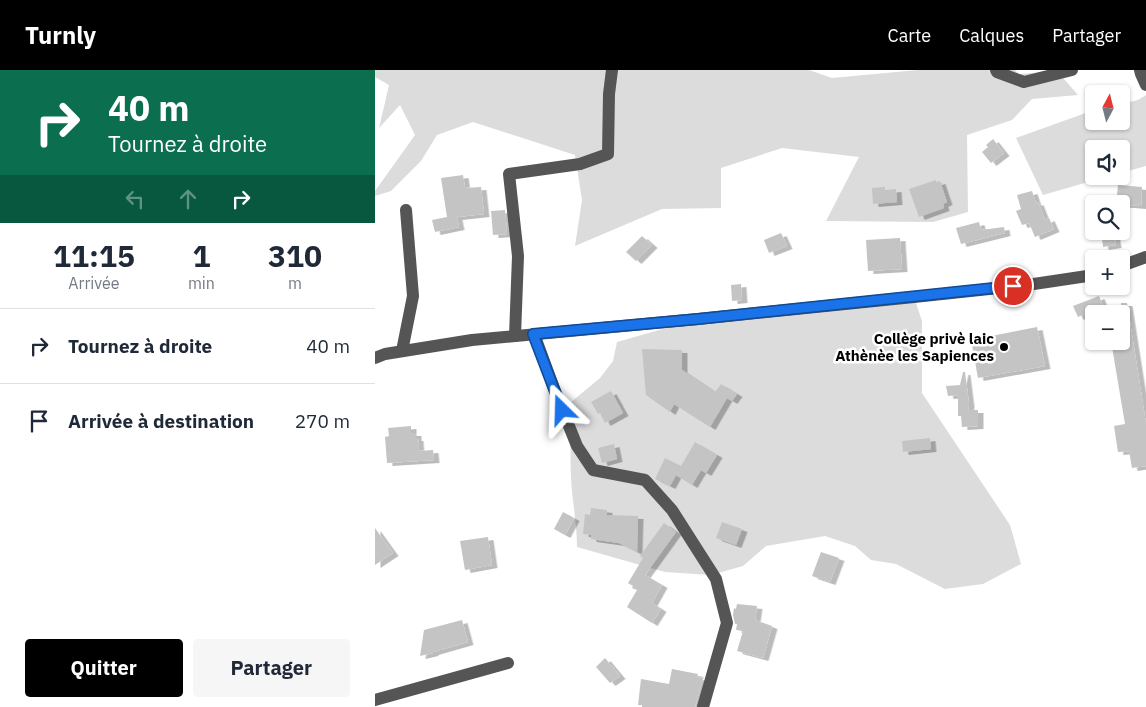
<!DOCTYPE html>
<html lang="fr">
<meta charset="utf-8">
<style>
:root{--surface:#fff;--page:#f6f6f7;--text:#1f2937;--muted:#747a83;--line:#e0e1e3;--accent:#000}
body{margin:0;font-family:"IBM Plex Sans",sans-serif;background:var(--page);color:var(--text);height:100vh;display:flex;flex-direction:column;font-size:19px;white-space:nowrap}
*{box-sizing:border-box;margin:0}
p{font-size:16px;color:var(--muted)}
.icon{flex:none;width:28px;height:28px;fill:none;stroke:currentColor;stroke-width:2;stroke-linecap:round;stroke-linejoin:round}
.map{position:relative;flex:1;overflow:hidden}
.side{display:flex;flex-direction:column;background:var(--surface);width:375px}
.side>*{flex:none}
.top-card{background:#0b6e4f;color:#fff;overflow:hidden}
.needle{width:32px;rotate:7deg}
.controls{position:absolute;left:710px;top:15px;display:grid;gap:10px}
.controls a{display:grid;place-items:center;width:45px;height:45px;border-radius:5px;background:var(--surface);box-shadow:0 1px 4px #0004;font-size:25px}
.pin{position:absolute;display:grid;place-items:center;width:42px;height:42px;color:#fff;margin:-21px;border:2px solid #fff;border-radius:50%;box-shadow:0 1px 5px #0007}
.me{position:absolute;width:55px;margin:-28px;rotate:338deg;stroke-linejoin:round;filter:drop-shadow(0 0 4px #0008)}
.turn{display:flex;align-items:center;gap:18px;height:105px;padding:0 25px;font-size:22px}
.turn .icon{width:65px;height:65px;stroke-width:2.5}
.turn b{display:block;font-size:35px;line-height:42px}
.lanes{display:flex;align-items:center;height:48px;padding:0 25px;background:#0003;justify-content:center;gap:25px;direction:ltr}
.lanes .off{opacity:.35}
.eta{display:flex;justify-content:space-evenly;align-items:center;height:85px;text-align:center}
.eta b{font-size:30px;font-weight:800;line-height:35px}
.cta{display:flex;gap:10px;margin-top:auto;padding:10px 25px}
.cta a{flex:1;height:58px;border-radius:5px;background:var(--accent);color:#fff;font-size:20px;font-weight:800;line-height:58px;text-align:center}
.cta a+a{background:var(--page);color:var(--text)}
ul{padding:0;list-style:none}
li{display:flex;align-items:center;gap:15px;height:75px;padding:0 25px;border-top:1px solid var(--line)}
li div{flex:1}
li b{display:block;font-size:19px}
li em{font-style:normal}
header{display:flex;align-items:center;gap:30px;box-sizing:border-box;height:70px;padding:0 25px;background:var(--accent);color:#fff}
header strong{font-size:24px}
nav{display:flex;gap:28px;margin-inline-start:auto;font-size:18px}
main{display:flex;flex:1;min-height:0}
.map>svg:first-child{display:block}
.green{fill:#dcdcdc}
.building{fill:#c4c4c4;filter:url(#shadow)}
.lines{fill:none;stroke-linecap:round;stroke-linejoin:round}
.minor{stroke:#555;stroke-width:12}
.route-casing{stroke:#114b97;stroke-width:12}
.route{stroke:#1a73e8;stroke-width:9}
.poi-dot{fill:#000;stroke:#fff;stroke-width:2}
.labels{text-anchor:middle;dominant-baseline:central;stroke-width:5;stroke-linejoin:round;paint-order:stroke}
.poi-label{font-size:15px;font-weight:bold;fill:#000;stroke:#fff;text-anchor:end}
</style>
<header>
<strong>Turnly</strong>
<nav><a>Carte</a><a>Calques</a><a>Partager</a></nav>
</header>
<main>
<section class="side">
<div class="top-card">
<div class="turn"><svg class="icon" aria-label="right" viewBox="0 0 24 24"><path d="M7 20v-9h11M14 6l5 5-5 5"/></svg><div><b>40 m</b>Tournez à droite</div></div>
<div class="lanes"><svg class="icon off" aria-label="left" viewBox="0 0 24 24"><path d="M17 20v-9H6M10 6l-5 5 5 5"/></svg><svg class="icon off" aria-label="ahead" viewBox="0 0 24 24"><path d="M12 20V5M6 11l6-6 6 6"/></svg><svg class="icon" aria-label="right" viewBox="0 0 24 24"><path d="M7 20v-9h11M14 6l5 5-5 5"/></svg></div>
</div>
<div class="eta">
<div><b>11:15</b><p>Arrivée</p></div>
<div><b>1</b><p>min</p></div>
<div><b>310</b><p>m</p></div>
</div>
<ul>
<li><svg class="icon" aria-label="right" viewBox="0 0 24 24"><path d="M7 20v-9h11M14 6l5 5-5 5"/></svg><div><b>Tournez à droite</b></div><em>40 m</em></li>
<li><svg class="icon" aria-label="arrive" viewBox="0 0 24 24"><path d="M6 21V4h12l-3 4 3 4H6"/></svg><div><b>Arrivée à destination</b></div><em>270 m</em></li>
</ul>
<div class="cta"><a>Quitter</a><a>Partager</a></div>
</section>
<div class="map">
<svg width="771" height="637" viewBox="0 0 771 637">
<defs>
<filter id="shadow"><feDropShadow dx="5.5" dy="3" stdDeviation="0" flood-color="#0004"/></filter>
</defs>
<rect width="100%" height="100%" fill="#fff"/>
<g class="green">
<path d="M0,0H434L457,8L543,0H640L644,4L682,1L703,25L657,29L637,50L592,65L593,142L558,152L451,151L484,87L407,78L346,98V138L287,139L200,176L207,130L200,85L98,52L62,65L46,91L16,121L0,126V121L40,65L25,35L4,58L14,15L0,7Z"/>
<path d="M771,25V96L746,103V79H719V106H734L668,125L641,68L719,40V51H746V34L763,30Z"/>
<path d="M539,227L547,251V323L635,455L646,494L608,514L570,519L521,494L496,490L480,476L450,466L391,476L368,496L336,505L290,502L202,477C202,453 197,431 196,407C195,383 196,358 195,333L225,308L238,291L242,272L323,249Z"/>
</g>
<g class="building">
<path d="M618,69L629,83L616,93L607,82L613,77L611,75Z"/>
<path d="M88,105L90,118L106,117L109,144L82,147L84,157L60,162L57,150L72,147L66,108Z"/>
<path d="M561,110V112L565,111L572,132L568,134L569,138L544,147L534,119Z"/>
<path d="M743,115L767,117L766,136L741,134Z"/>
<path d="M510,117V120L521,119L522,132L498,134L497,118Z"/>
<path d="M657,121L661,133L663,132L670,150L674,148L679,159L660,167L654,153L647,155L641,141L646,139L642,125Z"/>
<path d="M130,140L132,164L118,165L116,141Z"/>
<path d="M604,152L606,160L629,157L630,163L586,174L581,158Z"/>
<path d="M726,161H739L741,175L728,177Z"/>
<path d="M406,163L412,176L394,183L389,170Z"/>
<path d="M267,166L277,175L261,191L251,182Z"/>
<path d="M525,168L527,199L493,201L491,170Z"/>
<path d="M366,214L367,230L357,231L356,215Z"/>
<path d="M724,226L728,236L703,247L698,236Z"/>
<path d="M746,233H752L771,354V396L757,398L754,381L743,382L739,356L750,354L736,271H746Z"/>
<path d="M662,257L670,296L603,308L596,270Z"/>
<path d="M267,279L307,280V300L340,322L346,314L362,324L357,331L352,328L335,357L299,334L295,342L271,325Z"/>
<path d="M588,302H590L594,334L593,340H603V356L587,357L586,346H583V325L573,326L571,316L585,315Z"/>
<path d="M236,321L248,343L230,353L225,343L223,344L216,332Z"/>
<path d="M36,356V363H41V368H43L44,381L58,380L59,390L12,393L10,367L14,366L13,358Z"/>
<path d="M555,368L556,379L528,382L527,371Z"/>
<path d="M320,372L342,385L331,403L326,400L317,415L301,405L295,416L280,409L290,388L306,396Z"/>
<path d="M239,374L242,389L227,393L223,378Z"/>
<path d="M216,438L232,440V445L263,446L262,482L244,473L216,469V465L208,464L210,444L215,445Z"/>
<path d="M188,442L199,448L190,465L179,459Z"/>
<path d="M347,452L367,459L361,475L341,468Z"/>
<path d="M289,453L301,462L270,505L287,515L277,533L286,539L277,553L252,537L262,520L257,518L258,516L253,513L268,488L265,486Z"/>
<path d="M0,458L18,483L0,495Z"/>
<path d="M113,467L117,495L90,500L85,471Z"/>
<path d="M446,482L464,488L455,512L437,506Z"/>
<path d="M362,534L382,536L380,550L397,556L388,588L362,581L368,561L361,560L362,554H360L358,545L359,538L361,539Z"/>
<path d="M87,550L93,572L58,582V583L45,586L49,560Z"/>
<path d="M230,588L245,606L235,613L221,597Z"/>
<path d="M297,599L323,604L322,607L328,608L320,637H267V635H263L266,609L294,614Z"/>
</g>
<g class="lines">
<g class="minor">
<path d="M621,0L622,2L649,12L697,0"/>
<path d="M765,0L766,4L771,15"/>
<path d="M746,196L771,187"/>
<path d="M159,264L180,321L202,376L218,400L270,410L297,440L341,509L352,553L328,637"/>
<path d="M140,266L143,186L134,104L205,94L233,84L234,24L237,0"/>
<path d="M27,281L38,226L31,140"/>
<path d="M0,288L10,284L97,270L323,249L539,227L652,215L719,205"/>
<path d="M0,630L133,593"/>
</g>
</g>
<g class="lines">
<defs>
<path id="route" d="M187,340L158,264L323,249L638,216"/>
</defs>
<use href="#route" class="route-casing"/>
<use href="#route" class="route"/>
</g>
<circle class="poi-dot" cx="629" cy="277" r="5"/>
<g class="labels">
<g class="poi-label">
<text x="619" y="268">Collège privè laic<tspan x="619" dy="17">Athènèe les Sapiences</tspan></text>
</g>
</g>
</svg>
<div class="controls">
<a><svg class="needle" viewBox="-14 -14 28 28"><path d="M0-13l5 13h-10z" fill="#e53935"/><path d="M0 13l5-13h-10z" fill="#747a83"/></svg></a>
<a><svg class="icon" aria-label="sound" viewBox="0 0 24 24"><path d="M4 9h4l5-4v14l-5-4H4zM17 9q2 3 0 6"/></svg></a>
<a><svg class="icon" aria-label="search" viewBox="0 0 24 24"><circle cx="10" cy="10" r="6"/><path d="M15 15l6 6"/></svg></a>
<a>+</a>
<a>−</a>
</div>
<div class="pin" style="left:638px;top:216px;background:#d93025"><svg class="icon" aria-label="arrive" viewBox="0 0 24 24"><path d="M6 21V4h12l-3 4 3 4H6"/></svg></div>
<svg class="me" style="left:187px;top:340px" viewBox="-20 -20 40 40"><path d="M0-17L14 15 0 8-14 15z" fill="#1a73e8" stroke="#fff" stroke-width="4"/></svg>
</div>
</main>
